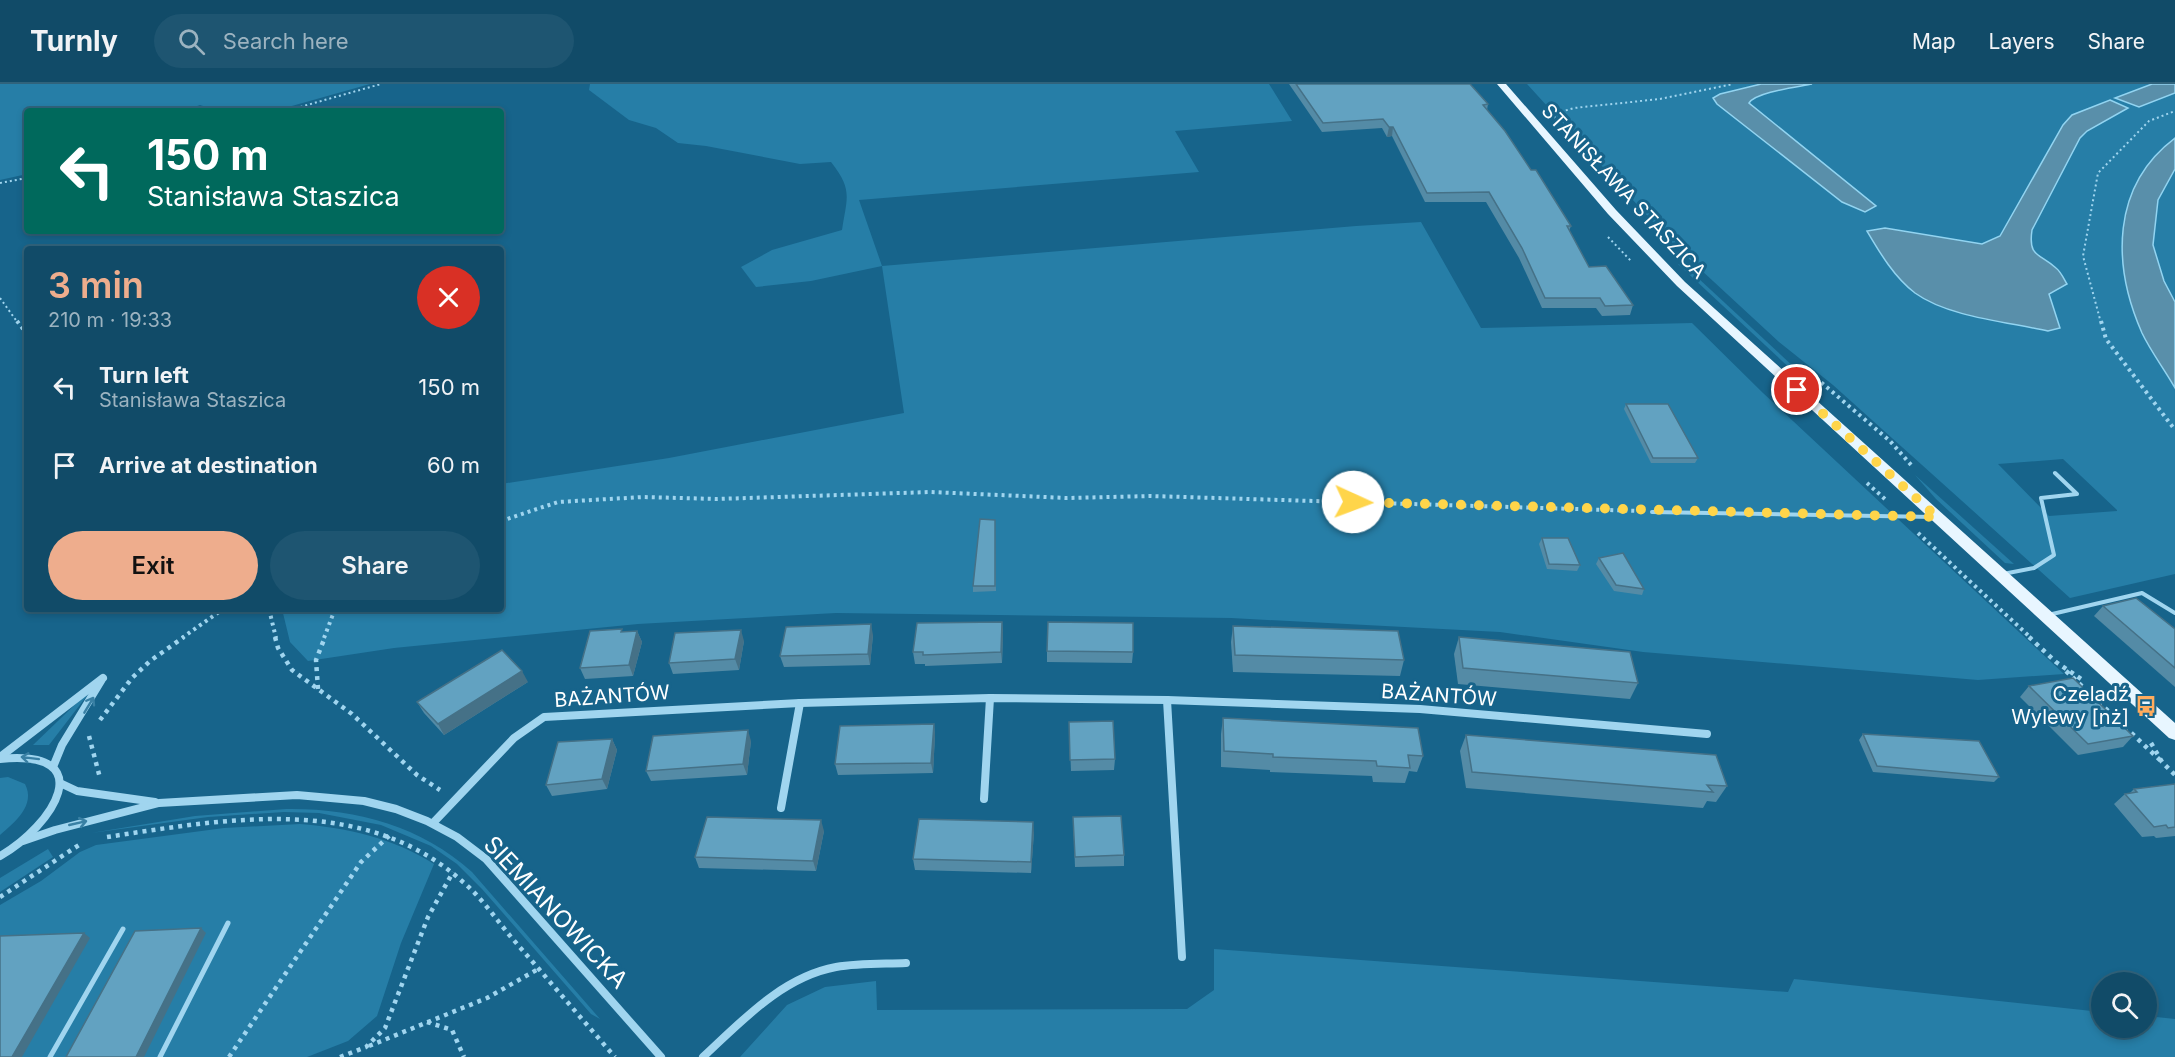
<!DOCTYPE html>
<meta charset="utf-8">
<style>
:root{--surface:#114b68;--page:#1e5571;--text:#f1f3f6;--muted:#9cb3c0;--line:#30637c;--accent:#eead8d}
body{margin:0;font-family:Inter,sans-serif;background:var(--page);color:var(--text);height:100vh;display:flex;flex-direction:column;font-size:22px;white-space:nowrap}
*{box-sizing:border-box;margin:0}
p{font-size:20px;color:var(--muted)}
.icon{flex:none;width:33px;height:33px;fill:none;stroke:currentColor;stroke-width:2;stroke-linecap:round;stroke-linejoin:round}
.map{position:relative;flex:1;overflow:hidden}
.panel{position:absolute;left:24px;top:162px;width:480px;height:366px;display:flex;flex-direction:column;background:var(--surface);border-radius:6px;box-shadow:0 3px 9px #0003,0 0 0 2px var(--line)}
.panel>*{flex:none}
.guide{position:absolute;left:24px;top:24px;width:480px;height:126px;border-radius:6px;box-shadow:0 3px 9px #0003,0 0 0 2px var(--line);background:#00695c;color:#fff;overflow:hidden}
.fabs{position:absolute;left:2091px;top:888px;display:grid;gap:12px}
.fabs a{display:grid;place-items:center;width:66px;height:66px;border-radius:50%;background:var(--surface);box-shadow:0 3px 9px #0003,0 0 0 2px var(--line);font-size:30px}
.pin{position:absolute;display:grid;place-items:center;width:51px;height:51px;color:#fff;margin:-26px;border:3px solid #fff;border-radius:50%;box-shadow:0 2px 6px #0007}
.me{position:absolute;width:66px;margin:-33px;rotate:92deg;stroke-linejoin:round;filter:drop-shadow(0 0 4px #0008)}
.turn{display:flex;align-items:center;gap:21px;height:126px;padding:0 24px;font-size:27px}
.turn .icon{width:78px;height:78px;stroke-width:2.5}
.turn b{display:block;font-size:42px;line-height:51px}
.round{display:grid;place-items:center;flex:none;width:63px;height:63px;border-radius:32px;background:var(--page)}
.headline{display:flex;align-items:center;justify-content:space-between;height:102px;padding:0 24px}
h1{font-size:36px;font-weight:600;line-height:45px;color:var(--accent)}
.action{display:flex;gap:12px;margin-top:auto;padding:12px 24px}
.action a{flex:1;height:69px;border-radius:36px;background:var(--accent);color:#111;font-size:24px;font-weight:600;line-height:69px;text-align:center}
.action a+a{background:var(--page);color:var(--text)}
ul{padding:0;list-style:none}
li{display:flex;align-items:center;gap:18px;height:78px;padding:0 24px}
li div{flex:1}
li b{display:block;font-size:22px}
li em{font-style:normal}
header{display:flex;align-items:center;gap:36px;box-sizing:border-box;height:84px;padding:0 30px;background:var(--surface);border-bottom:2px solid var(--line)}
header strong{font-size:28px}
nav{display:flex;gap:33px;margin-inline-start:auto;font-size:21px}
.search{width:420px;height:54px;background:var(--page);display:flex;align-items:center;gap:15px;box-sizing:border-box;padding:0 21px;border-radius:33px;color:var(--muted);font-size:22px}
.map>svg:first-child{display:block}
.green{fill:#267ea7;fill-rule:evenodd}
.water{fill:#598faa;stroke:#92d4f1;stroke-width:1.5}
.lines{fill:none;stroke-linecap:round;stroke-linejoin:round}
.path-far2{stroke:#a0d5ef;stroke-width:2;stroke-dasharray:2 3;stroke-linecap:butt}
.path-far1{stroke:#a0d5ef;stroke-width:4;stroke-dasharray:3 4;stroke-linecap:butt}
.path{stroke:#a0d5ef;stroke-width:4.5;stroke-dasharray:4 5;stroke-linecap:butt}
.service-far1{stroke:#a0d5ef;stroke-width:4}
.service{stroke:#a0d5ef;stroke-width:5}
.minor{stroke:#a0d5ef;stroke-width:8}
.primary{fill:#e8f6ff;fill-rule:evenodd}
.wall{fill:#548ba6}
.shaded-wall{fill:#457187}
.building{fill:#62a2c1;stroke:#457187;stroke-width:1.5}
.oneway{stroke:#3980a4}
.route{stroke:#ffd54a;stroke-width:10;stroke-dasharray:0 18}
.labels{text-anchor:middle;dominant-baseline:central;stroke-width:6;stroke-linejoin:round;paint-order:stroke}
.street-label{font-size:20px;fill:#fff;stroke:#17648b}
.poi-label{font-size:20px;fill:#fff;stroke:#17648b;text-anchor:end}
.near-street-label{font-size:24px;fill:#fff;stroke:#17648b}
</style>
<header>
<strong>Turnly</strong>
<div class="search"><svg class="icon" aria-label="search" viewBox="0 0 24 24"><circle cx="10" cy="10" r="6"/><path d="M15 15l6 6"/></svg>Search here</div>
<nav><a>Map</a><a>Layers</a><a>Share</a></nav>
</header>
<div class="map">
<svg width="2175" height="973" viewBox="0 0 2175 973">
<rect width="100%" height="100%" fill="#17648b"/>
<g class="green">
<path d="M0,0H370L274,27H218L200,21L184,27H27V90L0,96Z"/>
<path d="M590,0H1269L1292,37L1175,47L1199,88L859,116L882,182L1356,142L1421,138L1481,244L1692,239L1763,309L2064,590L1978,596L1643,568L1500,548L1231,534L836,529L638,540L394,564L308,577L290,558L282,525H501V400L669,374L904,329L882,182L811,197L756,203L741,183L772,166L842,146C847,113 853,106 831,78L800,80L706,62L678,59L656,44L629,36L589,6Z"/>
<path d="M1527,0H2175V490L2070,514L1833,301L1779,258L1674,161ZM2063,375L2117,426V427L2049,432L1998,380Z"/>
<path d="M1678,180L1684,181L1808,296L1795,289Z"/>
<path d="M1915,391L2014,480L2005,479L1936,415Z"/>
<path d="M89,609L49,661H33L86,610Z"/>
<path d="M8,693L25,700C36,721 15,738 0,751V694Z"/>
<path d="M286,725C354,724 420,741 472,788L600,935L591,930L482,805L457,780L431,762L381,741L319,729L284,728L208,733L91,749L195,732Z"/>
<path d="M300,740C348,744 393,754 434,780L401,859L377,932L348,957L307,973H0V821L41,797L80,768L96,761L224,744Z"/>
<path d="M48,765L53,773L0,808V794Z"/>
<path d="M1214,865L1788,908L1794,895L2101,928L2102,944H2146L2147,932L2175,935V973H740L787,921L825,903L876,897L877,926L1187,925L1214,906Z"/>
</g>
<g class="water">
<path d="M1761,0H1812C1798,3 1756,8 1749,19L1876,122L1865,128L1842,118L1717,20L1713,14L1720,10Z"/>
<path d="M2152,0H2175V9L2139,23L2115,14Z"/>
<path d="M2110,16L2128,24L2087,47L2080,54L2032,146C2028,173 2039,169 2056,184C2061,188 2064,195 2067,200L2049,210L2060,244L2048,247C2008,238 1948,233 1915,209C1894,193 1880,169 1867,147L1885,144L1982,160L2000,152L2063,41L2072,31Z"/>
<path d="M2175,54V85L2158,116L2153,161L2164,197L2175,218V304C2165,286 2151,268 2142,249C2112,181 2111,102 2175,54Z"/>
</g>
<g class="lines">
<g class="path-far2">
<path d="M286,27L381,0"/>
<path d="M1554,34L1557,29L1574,24L1660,15L1733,0"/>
<path d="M0,99L27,94"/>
<path d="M1608,153L1632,178"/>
<path d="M0,214L18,239"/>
<path d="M2101,239L2083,172L2098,89L2149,37L2175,27"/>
</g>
<g class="path-far1">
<path d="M17,237L27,250"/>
<path d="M2101,237L2106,255L2175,346"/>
<path d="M1816,294L1890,357L1912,382"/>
<path d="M1867,399L1886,416"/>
<path d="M501,437L558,418L643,413L717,415L931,408L1067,414L1151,412L1640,427"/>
<path d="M1918,449L2031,554"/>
<path d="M269,525L276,554"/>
<path d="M182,554L223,525"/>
<path d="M324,554L335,525"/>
</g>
<g class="path">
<path d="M275,553L278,564L292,586L352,630L417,691L440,706"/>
<path d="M2029,553L2056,578L2081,595"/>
<path d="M2066,587L2162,678"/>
<path d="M318,605L316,576L325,553"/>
<path d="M100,636L132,594L150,577L184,553"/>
<path d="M89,652L100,694"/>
<path d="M2151,659L2162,678L2175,691"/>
<path d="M107,753C226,735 364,709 463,798C481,813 496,835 511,853C546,893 580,933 615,973"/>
<path d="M0,813L82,759"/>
<path d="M427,938L452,946L464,973"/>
<path d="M369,962L487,914L540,884"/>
<path d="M229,973L361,778L390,751"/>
<path d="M340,973L366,963L385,944L428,833L453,788"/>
</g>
<g class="service-far1">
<path d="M1652,428L1934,433"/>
<path d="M2003,490L2034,484L2054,471L2041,414L2077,410L2055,389"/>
<path d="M2048,531L2142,509L2175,529"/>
</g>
<g class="service">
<path d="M50,973L123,845"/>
<path d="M160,973L228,839"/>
</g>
<g class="minor">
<path d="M1167,616L1182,873"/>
<path d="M0,673L103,594"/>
<path d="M0,675C102,665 53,742 0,772"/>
<path d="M53,683L62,661L101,597"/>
<path d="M60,699L77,707L155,718"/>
<path d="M984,715L990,614"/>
<path d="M781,724L800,619"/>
<path d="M433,739L514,654L544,633L800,619L990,614L1167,616L1420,625L1707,650"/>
<path d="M23,757L55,746L159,719L297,711L364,717L396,725L427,737L457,753L486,775L661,973"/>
<path d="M703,973C742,937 782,893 836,883C859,879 883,880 906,879"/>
</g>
<path class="primary" d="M1497,0H1506L1616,126L1685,198L2175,639V656L2169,654L1677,202L1608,130Z"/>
</g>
<g class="wall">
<path d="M1289,0H1470L1488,20L1487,26L1571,142L1569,147L1589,183L1633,221L1630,231L1602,232L1596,224H1542L1519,174L1486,118H1425L1392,52L1387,53L1382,44L1322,48Z"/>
<path d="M1626,320L1698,374L1695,379H1651L1624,325Z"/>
<path d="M995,436L996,507L973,508V502Z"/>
<path d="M1542,454L1580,481L1577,487L1547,485L1539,460Z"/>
<path d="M1599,474L1644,505L1642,511L1614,507L1596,480Z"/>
<path d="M2103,522L2175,545V603L2094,532Z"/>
<path d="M1002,538L1003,549L1002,579L925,582V580H915L913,568Z"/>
<path d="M1233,542L1404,576L1400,592L1233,588L1231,558Z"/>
<path d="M637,547L642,558L633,592L585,595L580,584L623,548Z"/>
<path d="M873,551L870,581L784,583L780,572Z"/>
<path d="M1459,553L1638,599L1630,615L1458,600L1454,570Z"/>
<path d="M744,557L739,586L673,590L669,579Z"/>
<path d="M1047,567L1133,568L1132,579L1047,578Z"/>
<path d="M528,598L444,651L424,629L417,618Z"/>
<path d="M2029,602L2133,652L2123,663L2078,671L2020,613Z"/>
<path d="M1223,634L1423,672L1417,688L1409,687L1405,699L1373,698L1372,692L1270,688V686L1221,683V650Z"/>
<path d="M1069,638L1115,675L1114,686L1071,687Z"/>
<path d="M934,640L935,651L933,689L838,691L835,680Z"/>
<path d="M1863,650L1999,693L1994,698L1873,688L1859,656Z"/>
<path d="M1466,651L1727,702L1716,718L1707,717L1703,724L1466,704L1460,667Z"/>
<path d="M612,655L617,666L607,705L552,712L546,701Z"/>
<path d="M751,657L747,691L651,697L646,687Z"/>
<path d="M2175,700V752L2156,754L2154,752L2142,753L2114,720L2125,710L2130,709L2134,705Z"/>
<path d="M1073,733L1124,771V782L1075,783Z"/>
<path d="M824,747L816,787L699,784L695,773Z"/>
<path d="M1034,748L1031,789L915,786L913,775Z"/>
</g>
<g class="shaded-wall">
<path d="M1389,43H1393L1392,52L1387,53Z"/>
<path d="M1002,538L1003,549L1002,579L1001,568Z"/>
<path d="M871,540L873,551L870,581L868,570Z"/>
<path d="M741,546L744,557L739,586L735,575Z"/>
<path d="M637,547L642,558L633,592L629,581Z"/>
<path d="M522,587L528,598L444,651L438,640Z"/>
<path d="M934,640L935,651L933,689L931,679Z"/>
<path d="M748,646L751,657L747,691L743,680Z"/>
<path d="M612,655L617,666L607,705L602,695Z"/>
<path d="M821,736L824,747L816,787L813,777Z"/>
<path d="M1033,738L1034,748L1031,789V778Z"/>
<path d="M201,844L206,849L144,973H136Z"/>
<path d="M84,849L90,854L22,973H12Z"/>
</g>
<g class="building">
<path d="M1296,0H1470L1488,20L1483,21L1505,47L1531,86H1536L1571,142H1567L1589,183L1606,182L1633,221L1605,222L1600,214H1545L1522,164L1489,108L1427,109L1393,43H1389L1383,35L1323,39Z"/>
<path d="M1626,320H1668L1698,374H1653Z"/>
<path d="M980,435L995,436V502H973Z"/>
<path d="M1542,454H1568L1580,481L1549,480Z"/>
<path d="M1623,469L1644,505L1616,501L1599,474Z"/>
<path d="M2136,514L2175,545V584L2103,522Z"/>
<path d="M1002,538L1001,568L923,571V568H913L917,539Z"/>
<path d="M1048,538L1133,539V568L1047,567Z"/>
<path d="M871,540L868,570L780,572L786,543Z"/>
<path d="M1233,542L1398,547L1404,576L1235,571Z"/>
<path d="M622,545L621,548L637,547L629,581L580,584L590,547Z"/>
<path d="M741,546L735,575L669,579L675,549Z"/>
<path d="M1459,553L1630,568L1638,599L1463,584Z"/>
<path d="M502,566L522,587L438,640L417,618Z"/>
<path d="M2073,594L2133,652L2088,660L2029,602Z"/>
<path d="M1223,634L1418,644L1423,672L1408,671L1410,684L1377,682L1376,677L1273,673V670L1224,667Z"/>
<path d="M1113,637L1115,675L1070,676L1069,638Z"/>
<path d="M934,640L931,679L835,680L840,642Z"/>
<path d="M748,646L743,680L646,687L653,652Z"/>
<path d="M1863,650L1979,657L1999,693L1877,682Z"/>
<path d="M1466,651L1716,671L1727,702L1707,701L1713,708L1472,688Z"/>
<path d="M612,655L602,695L546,701L558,658Z"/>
<path d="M2175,700V743L2168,744L2166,741L2154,743L2125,710L2137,708L2134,705Z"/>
<path d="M1121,732L1124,771L1075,773L1073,733Z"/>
<path d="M707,733L821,736L813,777L695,773Z"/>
<path d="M919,735L1033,738L1031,778L913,775Z"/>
<path d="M201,844L136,973H66L135,847Z"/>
<path d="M84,849L12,973H0V852Z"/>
</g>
<defs><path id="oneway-shaft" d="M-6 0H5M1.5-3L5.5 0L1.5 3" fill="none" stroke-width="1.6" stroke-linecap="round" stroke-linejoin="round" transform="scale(1.5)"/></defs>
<g class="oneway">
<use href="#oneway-shaft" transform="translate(89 621) rotate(-59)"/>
<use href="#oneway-shaft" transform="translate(30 674) rotate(-173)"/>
<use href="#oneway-shaft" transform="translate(78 739) rotate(-13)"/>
</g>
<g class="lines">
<path class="route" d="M1353,418L1937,433L1797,306"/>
</g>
<defs>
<symbol id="bus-bare" viewBox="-9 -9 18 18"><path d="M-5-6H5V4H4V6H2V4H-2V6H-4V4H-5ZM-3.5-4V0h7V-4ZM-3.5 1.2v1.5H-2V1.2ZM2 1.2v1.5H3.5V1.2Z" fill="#ffac5e" stroke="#17648b" stroke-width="2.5" paint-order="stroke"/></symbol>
</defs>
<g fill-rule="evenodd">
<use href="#bus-bare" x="2131" y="607" width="30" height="30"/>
</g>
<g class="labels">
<g class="street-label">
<text transform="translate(1624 107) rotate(47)">STANISŁAWA STASZICA</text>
<text transform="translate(1439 611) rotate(4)">BAŻANTÓW</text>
<text transform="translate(612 612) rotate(-4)">BAŻANTÓW</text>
</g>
<g class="poi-label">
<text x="2129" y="610">Czeladź<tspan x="2129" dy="23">Wylewy [nż]</tspan></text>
</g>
<g class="near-street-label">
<text transform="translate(556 828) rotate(47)">SIEMIANOWICKA</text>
</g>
</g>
</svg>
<div class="fabs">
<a><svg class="icon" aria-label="search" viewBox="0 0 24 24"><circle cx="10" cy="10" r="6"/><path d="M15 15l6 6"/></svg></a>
</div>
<div class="pin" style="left:1797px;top:306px;background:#d93025"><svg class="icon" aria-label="arrive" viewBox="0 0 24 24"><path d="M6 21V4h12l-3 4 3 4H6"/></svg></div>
<svg class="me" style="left:1353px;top:418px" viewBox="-20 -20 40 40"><circle r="19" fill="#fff"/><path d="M0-13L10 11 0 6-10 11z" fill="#ffd54a"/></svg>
<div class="guide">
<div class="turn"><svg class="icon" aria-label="left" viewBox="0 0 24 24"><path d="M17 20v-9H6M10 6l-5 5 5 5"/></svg><div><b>150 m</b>Stanisława Staszica</div></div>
</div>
<section class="panel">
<div class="headline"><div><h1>3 min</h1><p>210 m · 19:33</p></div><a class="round" style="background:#d93025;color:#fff"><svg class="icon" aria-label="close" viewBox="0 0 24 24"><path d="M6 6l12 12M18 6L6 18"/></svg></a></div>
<ul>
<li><svg class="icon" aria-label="left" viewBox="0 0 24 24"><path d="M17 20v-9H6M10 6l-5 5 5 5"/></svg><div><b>Turn left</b><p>Stanisława Staszica</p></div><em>150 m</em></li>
<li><svg class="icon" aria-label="arrive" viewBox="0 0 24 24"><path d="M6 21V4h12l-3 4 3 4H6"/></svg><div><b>Arrive at destination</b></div><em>60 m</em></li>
</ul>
<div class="action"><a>Exit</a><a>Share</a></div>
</section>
</div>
